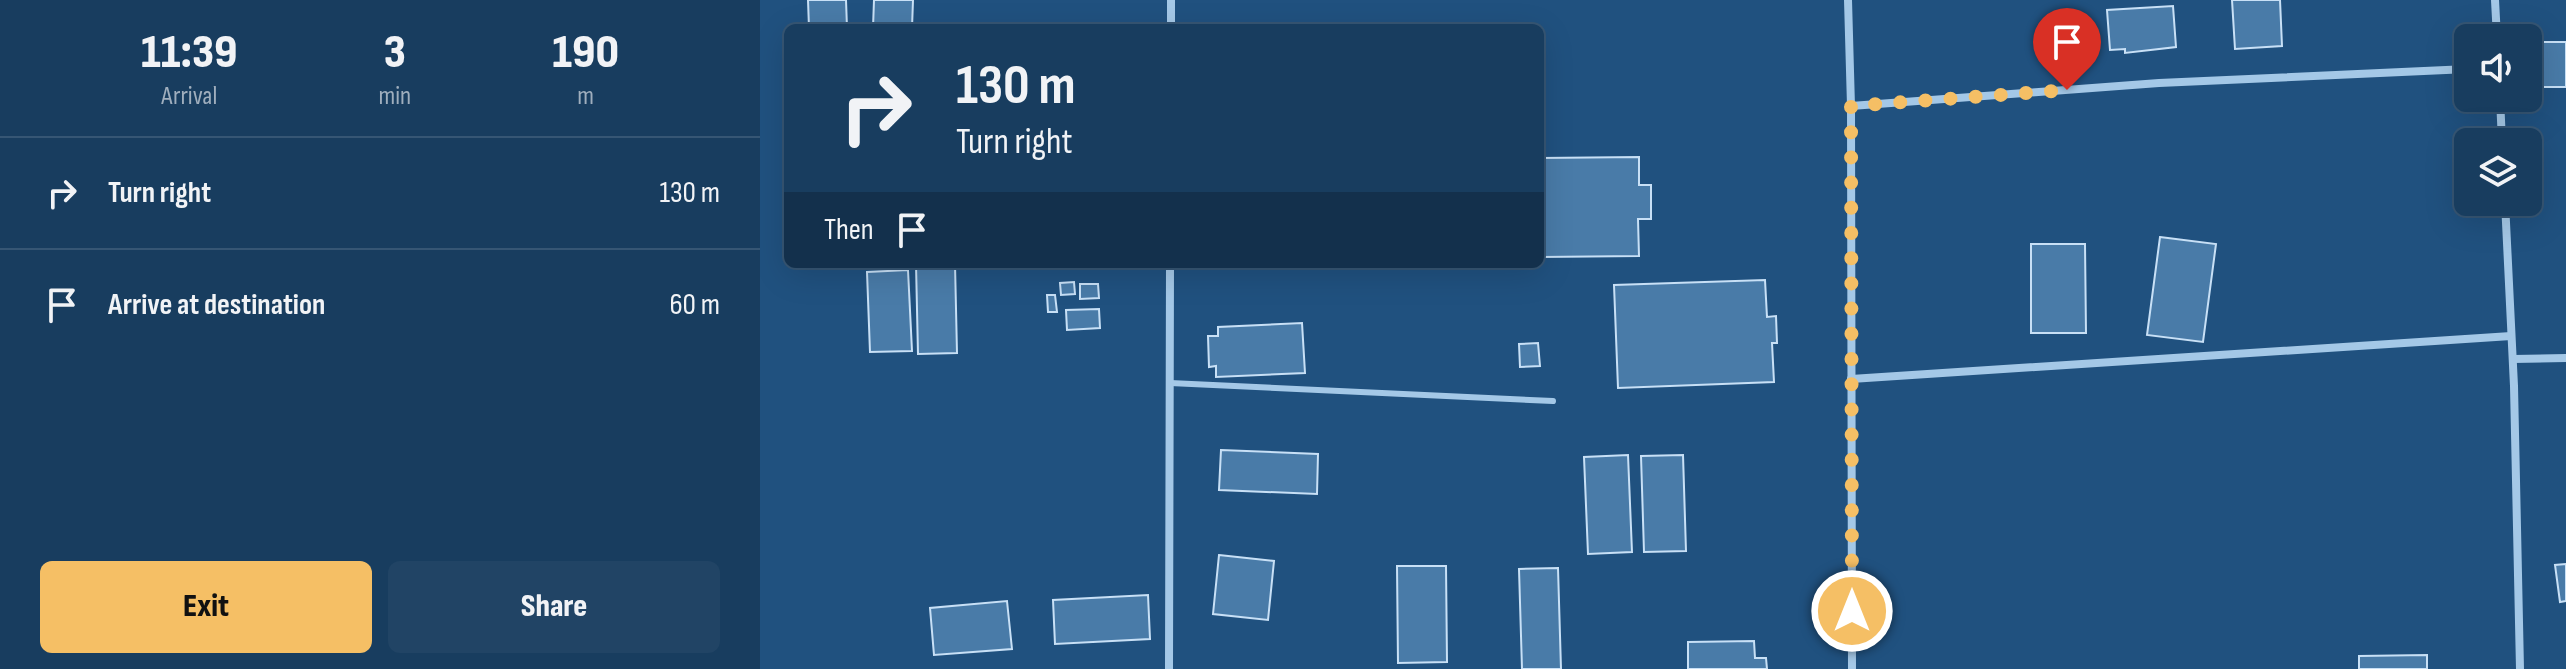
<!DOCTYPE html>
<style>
:root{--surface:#183d5f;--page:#214465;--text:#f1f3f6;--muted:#9faebd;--line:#365674;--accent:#f5bf65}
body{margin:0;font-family:"Sofia Sans Condensed",sans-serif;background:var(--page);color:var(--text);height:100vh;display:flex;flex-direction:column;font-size:30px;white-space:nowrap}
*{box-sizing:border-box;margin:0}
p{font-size:26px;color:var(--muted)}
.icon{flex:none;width:44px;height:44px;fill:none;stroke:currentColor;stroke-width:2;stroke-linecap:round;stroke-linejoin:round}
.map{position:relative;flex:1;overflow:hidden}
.details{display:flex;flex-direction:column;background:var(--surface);width:760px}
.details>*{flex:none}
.hud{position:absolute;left:24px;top:24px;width:760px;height:244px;border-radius:12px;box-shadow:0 8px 32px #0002,0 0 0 2px var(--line);background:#183d5f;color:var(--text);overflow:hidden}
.fabs{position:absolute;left:1694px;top:24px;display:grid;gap:16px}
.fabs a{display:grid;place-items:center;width:88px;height:88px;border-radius:12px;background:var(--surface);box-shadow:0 8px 32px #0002,0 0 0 2px var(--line);font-size:40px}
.pin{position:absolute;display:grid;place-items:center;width:68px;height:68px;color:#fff;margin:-82px -34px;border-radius:50% 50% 50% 0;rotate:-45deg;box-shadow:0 0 8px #0007}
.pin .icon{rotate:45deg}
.me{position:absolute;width:88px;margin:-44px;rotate:0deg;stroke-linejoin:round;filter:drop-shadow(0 0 6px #0008)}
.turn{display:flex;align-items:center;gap:28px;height:168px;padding:0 40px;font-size:36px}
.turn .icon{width:104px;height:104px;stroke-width:2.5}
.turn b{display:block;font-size:56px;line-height:68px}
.then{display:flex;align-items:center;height:76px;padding:0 40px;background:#0003;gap:16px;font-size:30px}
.eta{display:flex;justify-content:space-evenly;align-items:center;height:136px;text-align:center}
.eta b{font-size:48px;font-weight:800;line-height:56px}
.action{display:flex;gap:16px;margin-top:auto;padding:16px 40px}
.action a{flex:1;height:92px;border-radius:12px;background:var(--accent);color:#111;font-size:32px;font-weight:800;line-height:92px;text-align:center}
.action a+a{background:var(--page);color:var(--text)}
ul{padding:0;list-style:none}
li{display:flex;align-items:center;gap:24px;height:112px;padding:0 40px;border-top:2px solid var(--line)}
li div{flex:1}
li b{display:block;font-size:30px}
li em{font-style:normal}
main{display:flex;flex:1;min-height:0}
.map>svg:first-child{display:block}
.building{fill:#497ba8;stroke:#c8e0f6;stroke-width:2}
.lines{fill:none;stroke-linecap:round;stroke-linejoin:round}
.lane{stroke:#a4c8e7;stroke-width:6}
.street{stroke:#a4c8e7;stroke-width:8}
.route{stroke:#f5bf65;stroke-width:14;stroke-dasharray:0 25.2}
</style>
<main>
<section class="details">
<div class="eta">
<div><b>11:39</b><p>Arrival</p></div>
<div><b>3</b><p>min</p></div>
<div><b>190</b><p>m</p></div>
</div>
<ul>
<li><svg class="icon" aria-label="right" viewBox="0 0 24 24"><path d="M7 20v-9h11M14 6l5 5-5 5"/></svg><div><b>Turn right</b></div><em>130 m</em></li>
<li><svg class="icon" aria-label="arrive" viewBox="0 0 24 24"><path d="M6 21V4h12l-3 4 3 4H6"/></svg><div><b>Arrive at destination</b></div><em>60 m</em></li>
</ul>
<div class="action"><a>Exit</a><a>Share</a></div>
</section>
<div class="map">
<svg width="1806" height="669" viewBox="0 0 1806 669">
<rect width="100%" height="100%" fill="#20517f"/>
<g class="building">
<path d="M48,0H86L87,28H49Z"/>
<path d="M114,0H153L152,28H113Z"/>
<path d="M1472,0H1520L1522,46L1475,49Z"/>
<path d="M1413,6L1416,47L1365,53V49L1350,50L1347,10Z"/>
<rect x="1777" y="42" width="29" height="45"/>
<path d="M879,157V185H891V219H878L879,256L780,257V158Z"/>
<path d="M1400,237L1456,244L1443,342L1387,335Z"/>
<path d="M1271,244H1325L1326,333H1271Z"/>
<path d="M156,264H195L197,353L158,354Z"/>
<path d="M148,270L152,351L110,352L107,272Z"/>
<path d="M1005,280L1007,317L1016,316L1017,343H1012L1014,382L858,388L854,285Z"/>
<path d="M314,282L315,294L301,295L300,283Z"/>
<path d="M320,284H338L339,298L320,299Z"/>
<path d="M287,295H295L297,312H288Z"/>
<path d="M339,309L340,328L307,330L306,310Z"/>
<path d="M542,323L545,373L456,377V366L449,367L448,336H458V327Z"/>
<path d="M778,343L780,366L760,367L759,344Z"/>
<path d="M461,450L558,454L557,494L459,490Z"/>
<path d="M868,455L872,552L828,554L824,457Z"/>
<path d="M923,455L926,551L884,552L881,456Z"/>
<path d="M459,555L514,561L508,620L453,614Z"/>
<path d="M1806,564V601L1800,602L1795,565Z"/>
<path d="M637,566H686L687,662L638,663Z"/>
<path d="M798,568L801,669H762L759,569Z"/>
<path d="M388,595L390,639L295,644L293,600Z"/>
<path d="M247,601L252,649L174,655L170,608Z"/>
<path d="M994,641L995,658H1006L1007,669H928V642Z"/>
<path d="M1667,655V669H1599V656Z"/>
</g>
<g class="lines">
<path class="lane" d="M410,383L793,401"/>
<g class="street">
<path d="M1088,0L1091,106L1092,669"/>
<path d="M1735,0L1737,38"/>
<path d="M411,28V0"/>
<path d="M1740,98L1742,142"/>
<path d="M1091,106L1399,83L1708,69"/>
<path d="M1745,202L1754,386L1760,669"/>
<path d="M1753,359L1806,358"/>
<path d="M1091,379L1751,336"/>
<path d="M409,669L410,264"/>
</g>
</g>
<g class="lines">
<path class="route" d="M1092,611L1091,106L1307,90"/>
</g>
</svg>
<div class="fabs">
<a><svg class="icon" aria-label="sound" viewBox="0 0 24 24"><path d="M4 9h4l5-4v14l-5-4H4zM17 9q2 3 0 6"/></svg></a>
<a><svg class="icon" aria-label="layers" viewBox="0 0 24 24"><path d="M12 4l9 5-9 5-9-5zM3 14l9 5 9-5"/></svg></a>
</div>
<div class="pin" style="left:1307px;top:90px;background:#d93025"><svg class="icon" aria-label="arrive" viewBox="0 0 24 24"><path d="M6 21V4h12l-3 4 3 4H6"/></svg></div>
<svg class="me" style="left:1092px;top:611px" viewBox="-20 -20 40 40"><circle r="17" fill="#f5bf65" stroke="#fff" stroke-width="3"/><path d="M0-11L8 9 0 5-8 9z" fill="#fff"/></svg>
<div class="hud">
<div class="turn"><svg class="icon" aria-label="right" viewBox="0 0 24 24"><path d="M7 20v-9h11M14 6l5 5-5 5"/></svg><div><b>130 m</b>Turn right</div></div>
<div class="then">Then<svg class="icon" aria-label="arrive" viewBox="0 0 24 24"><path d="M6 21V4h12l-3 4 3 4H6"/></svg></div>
</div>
</div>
</main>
